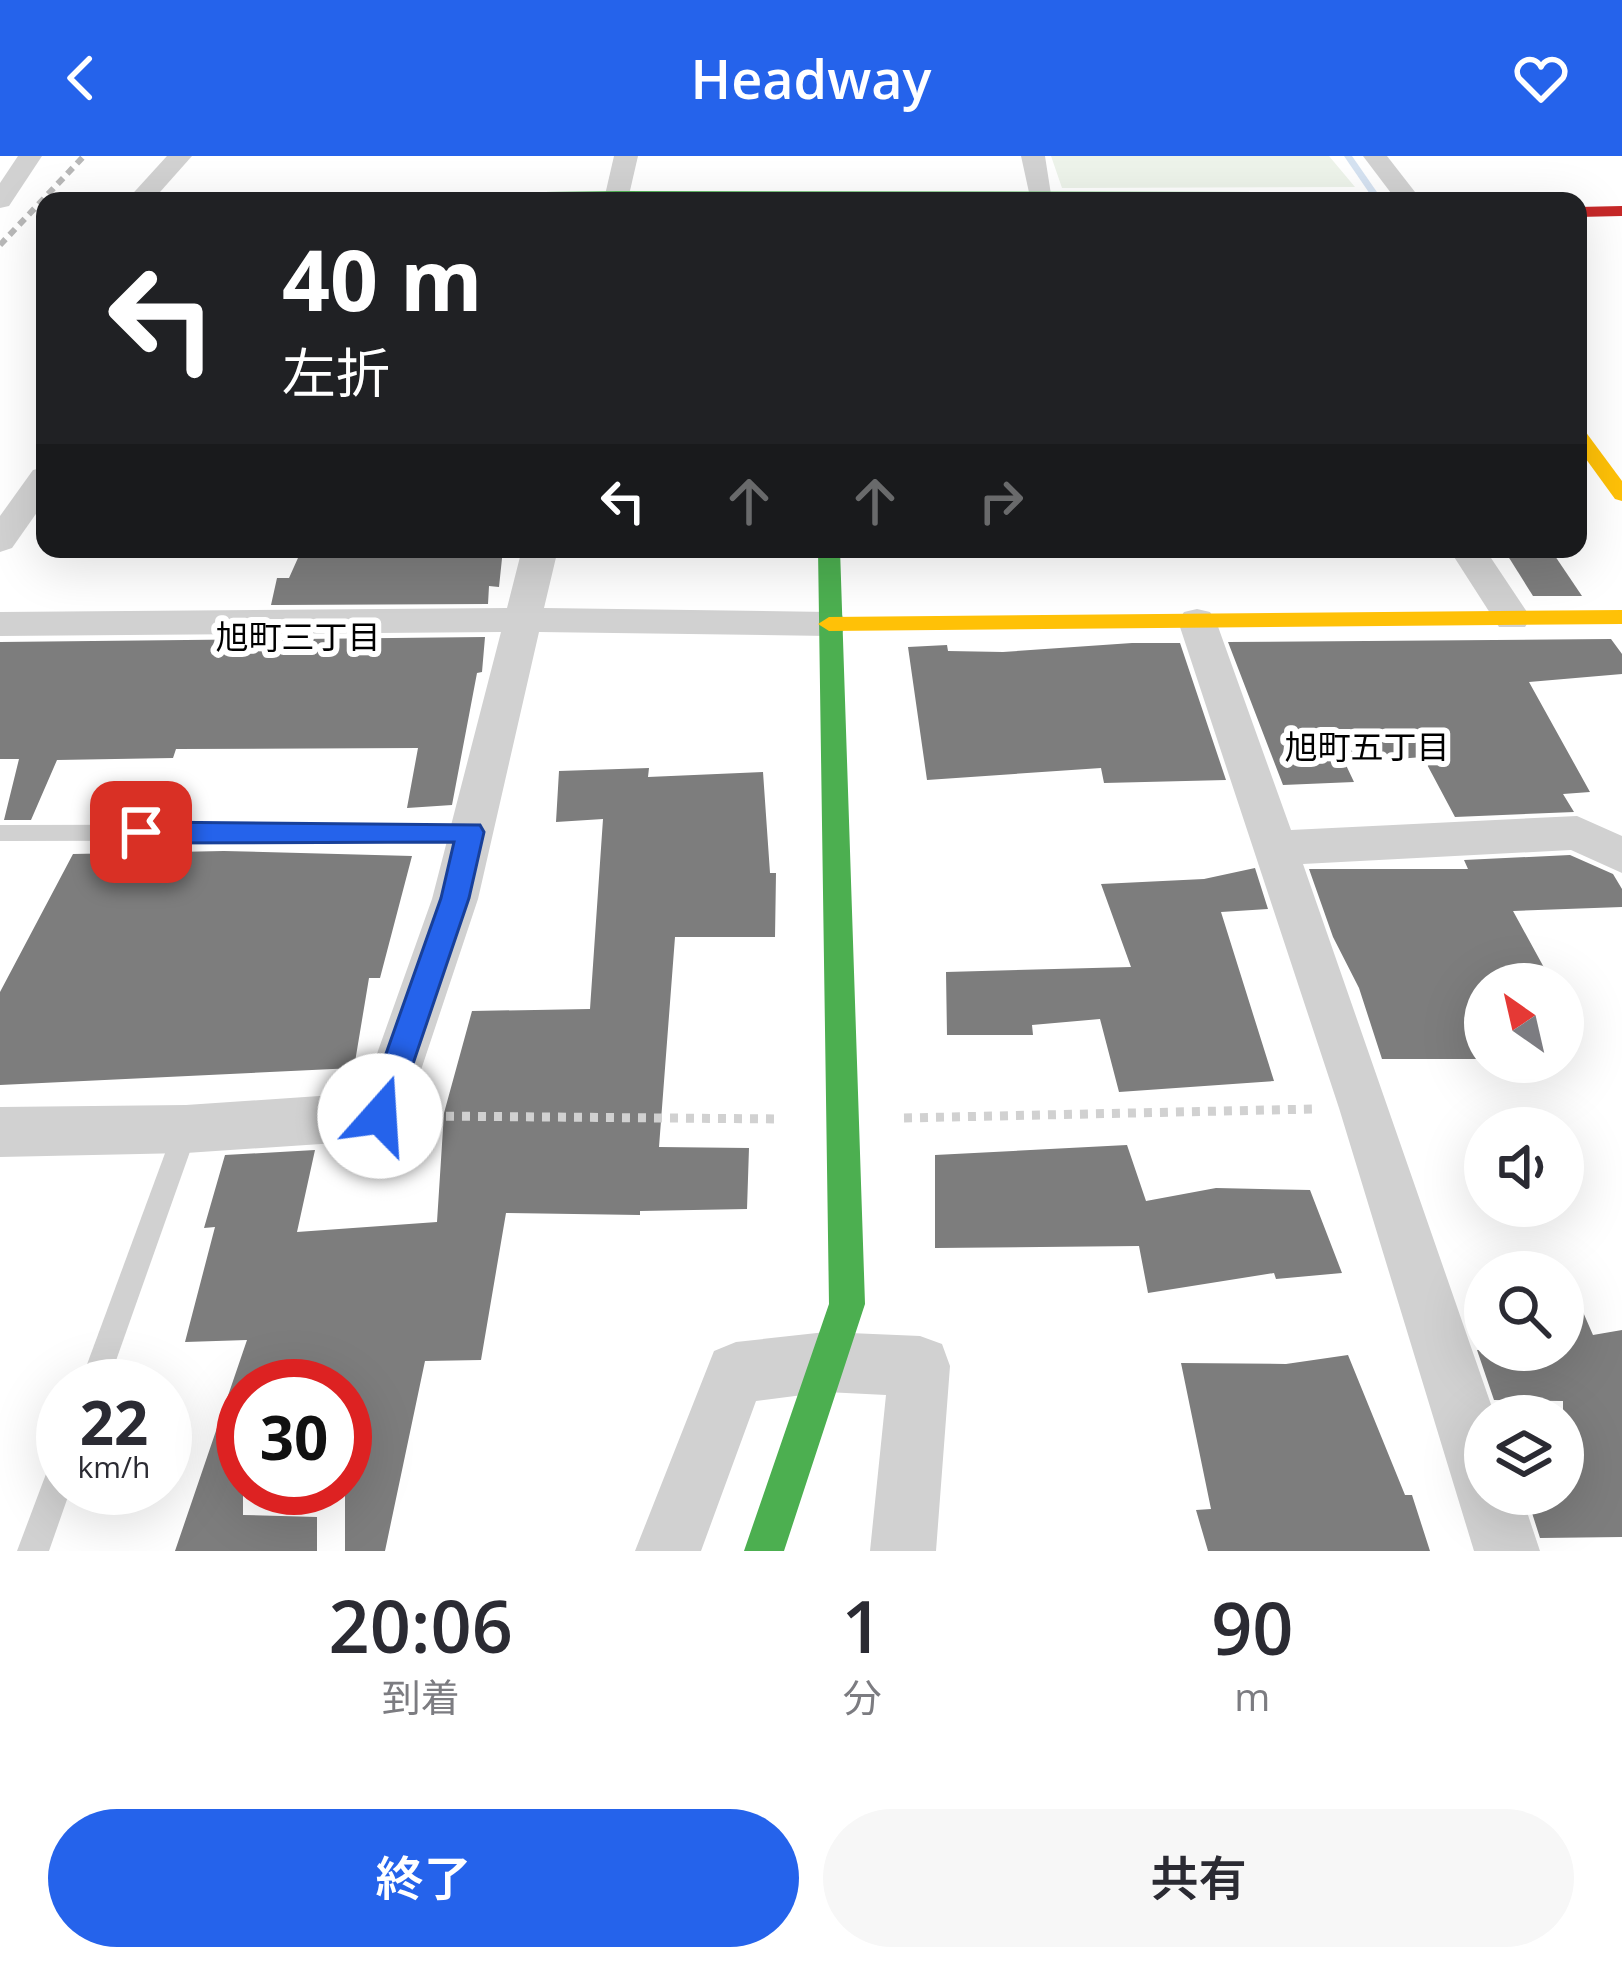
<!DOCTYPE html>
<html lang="ja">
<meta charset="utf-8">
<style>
:root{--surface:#fff;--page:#f7f7f7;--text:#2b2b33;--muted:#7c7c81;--accent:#2563eb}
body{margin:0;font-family:"Open Sans","Noto Sans JP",sans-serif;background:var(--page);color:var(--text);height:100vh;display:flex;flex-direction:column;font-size:45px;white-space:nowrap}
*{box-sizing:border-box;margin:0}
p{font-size:39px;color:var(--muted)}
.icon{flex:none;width:66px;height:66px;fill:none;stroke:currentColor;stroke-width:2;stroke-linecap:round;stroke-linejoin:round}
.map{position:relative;height:1395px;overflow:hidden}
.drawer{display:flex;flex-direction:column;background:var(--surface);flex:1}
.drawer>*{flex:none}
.banner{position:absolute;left:36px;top:36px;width:1551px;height:366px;border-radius:24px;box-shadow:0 12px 48px #0002;background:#202124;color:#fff;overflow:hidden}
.needle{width:78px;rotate:326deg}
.tools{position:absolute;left:1464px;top:807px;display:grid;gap:24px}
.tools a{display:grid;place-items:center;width:120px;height:120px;border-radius:50%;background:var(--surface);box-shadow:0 12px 48px #0002;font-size:60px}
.speed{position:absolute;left:36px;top:1203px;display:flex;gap:24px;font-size:60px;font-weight:700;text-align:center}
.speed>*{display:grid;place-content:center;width:156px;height:156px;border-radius:50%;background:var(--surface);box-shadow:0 12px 48px #0002;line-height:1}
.speed small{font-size:30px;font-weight:400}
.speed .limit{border:18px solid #d22;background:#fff;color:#111}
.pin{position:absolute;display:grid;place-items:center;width:102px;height:102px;color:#fff;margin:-51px;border-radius:24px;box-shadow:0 6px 18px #0006}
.me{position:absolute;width:132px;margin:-66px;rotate:19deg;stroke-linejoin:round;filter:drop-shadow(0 0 9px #0008)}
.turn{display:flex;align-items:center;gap:42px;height:252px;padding:0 48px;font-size:54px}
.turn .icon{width:156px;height:156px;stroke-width:2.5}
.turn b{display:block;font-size:84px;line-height:102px}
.lanes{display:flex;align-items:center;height:114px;padding:0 48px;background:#0003;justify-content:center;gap:60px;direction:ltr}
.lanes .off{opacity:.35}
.eta{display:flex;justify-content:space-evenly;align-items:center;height:204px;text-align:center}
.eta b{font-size:72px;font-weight:600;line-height:84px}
.button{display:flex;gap:24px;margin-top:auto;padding:24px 48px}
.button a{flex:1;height:138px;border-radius:72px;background:var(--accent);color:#fff;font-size:48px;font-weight:600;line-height:138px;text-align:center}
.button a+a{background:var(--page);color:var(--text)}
header{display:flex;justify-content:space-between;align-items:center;height:156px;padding:0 48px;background:var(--accent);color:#fff;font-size:54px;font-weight:600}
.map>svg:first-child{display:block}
.green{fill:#edf3ea}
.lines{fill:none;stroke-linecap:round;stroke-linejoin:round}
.stream{fill:#d5e2f1;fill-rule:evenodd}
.building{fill:#7d7d7d}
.path{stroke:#d1d1d1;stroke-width:9;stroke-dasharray:8 8;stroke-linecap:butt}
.lane{fill:#d1d1d1;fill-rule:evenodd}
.street{fill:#d1d1d1;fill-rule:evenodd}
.fast{fill:#4caf50;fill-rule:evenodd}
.slow{fill:#ffc107;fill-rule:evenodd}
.jam{fill:#c62828;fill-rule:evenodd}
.rail{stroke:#b8b8b8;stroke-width:6;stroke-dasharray:8 6;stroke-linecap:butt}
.route{fill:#2563eb;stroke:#184099;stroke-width:3}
.labels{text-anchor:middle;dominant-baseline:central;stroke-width:12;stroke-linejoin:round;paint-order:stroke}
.neighbourhood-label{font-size:33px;fill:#000;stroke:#fff}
</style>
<header><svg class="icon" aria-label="back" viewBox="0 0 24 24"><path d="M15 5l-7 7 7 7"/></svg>Headway<svg class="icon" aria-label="heart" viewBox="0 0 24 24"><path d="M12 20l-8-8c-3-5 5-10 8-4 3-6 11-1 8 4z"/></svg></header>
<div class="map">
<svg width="1622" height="1395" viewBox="0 0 1622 1395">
<rect width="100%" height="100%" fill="#fff"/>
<path class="green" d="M1051,0H1329L1355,31L1062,32Z"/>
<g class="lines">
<path class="stream" d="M1344,0H1352L1379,39L1378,41H1372Z"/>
</g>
<g class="building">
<path d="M302,393H503L499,431L489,430L488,448L271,449L277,422H289Z"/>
<path d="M1506,397H1553L1582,440H1533Z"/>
<path d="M485,481L482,516L477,517L452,649L407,652L418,592L176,593L173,602L57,604L31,664H4L19,603H0V486Z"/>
<path d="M1611,483L1622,498V518L1529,526L1590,636L1563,638L1574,656L1455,661L1423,601L1345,607L1354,626L1283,629L1228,486Z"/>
<path d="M1132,487H1180L1226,624L1104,627L1101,612L927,624L908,491L947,489L948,495L1003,496Z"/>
<path d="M649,612L648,621L763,616L770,717H776L775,781H675L659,991L749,992L747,1053L640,1055V1059L506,1057L481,1204L425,1205L385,1395H345V1230H243V1359L317,1361V1395H175L247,1184L185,1186L215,1071L204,1072L225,999L315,994L297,1076L437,1066L444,957L472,855L590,853L603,663L556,666L559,615Z"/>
<path d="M224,695L412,700L380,822H369L354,912L0,929V836L73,698Z"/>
<path d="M1570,699L1613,718L1622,733V751L1513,755L1553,828H1485V903H1382L1359,832L1333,781L1309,713H1468L1464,704Z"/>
<path d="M1255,712L1268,753L1221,756L1274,925L1119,936L1100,863L1032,869L1033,879H947L946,816L1131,811L1101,728L1204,723Z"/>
<path d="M1127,989L1146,1045L1216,1032L1310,1034L1342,1117L1276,1123L1274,1117L1148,1137L1139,1090L935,1092V999Z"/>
<path d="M1563,1110L1593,1179L1622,1174V1381L1540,1382L1526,1338H1563V1245L1494,1244L1477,1194H1563Z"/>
<path d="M1348,1199L1405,1339H1412L1430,1395H1208L1196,1354L1211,1353L1181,1207L1286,1208Z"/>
</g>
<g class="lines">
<g class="path">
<path d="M430,960L781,963"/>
<path d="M904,962L1315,953"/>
</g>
<g class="lane">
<path d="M470,668L480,676L470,684L0,685V669Z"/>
<path d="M186,962L195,965L198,973L107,1230H79L174,973L177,965Z"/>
<path d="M63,1298V1332H71L49,1395H17L52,1302Z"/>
</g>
<g class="street">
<path d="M18,0H42L9,50L0,52V27Z"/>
<path d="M167,0H192L152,45H126Z"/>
<path d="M614,0H638L629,39L622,45L608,44L605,39Z"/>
<path d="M1021,0H1045L1052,45L1030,41Z"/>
<path d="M1363,0H1387L1422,45H1397Z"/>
<path d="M45,311V345L12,392L0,396V360L33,314Z"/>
<path d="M522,393H558L544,452L829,456L842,459L848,468L842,477L829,480L539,476L478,743L400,977L381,984L186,997L0,1001V951L186,949L363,937L432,743L501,476L0,480V456L507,452Z"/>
<path d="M1449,393H1485L1531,462L1525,471H1499Z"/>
<path d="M1197,453L1210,456L1216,465L1291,674L1577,660L1622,680V717L1571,694L1303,708L1495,1260H1485V1338H1521L1540,1395H1474L1339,952L1178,465L1184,456Z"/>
<path d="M826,1176L920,1180L942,1188L950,1210L936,1395H870L886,1239L826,1236L756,1245L701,1395H635L714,1195L736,1186Z"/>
</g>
<g class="fast">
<path d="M617,35L1262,36L1271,45H139L146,41Z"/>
<path d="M818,393H840L865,1148L784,1395H744L829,1148Z"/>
</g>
<g class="slow">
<path d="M1578,273L1585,275L1622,325V345L1615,343L1578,292Z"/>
<path d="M1622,454V468L829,475L818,468L829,461Z"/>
</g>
<path class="jam" d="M1622,50V60L1578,61V51Z"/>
<path class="rail" d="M0,89L84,0"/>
</g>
<path class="route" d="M141,666L480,669L484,676L469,742L392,970L380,975L369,970L364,960L441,742L454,686L141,687L128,676Z"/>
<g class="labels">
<g class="neighbourhood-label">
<text x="298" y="480">旭町三丁目</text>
<text x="1367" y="590">旭町五丁目</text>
</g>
</g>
</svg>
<div class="tools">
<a><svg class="needle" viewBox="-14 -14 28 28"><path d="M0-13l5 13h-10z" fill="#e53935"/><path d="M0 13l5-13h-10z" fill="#7c7c81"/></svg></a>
<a><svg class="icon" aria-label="sound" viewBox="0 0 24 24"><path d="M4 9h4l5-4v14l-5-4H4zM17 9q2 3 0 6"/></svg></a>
<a><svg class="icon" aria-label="search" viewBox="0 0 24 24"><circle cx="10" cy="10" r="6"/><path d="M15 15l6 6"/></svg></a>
<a><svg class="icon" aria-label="layers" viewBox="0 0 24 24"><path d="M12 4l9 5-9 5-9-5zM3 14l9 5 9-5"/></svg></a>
</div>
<div class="speed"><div>22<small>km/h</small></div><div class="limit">30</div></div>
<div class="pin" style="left:141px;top:676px;background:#d93025"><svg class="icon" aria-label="arrive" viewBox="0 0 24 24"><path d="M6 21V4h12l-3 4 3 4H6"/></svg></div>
<svg class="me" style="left:380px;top:960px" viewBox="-20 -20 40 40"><circle r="19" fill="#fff"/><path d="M0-13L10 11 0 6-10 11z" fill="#2563eb"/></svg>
<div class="banner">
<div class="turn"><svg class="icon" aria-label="left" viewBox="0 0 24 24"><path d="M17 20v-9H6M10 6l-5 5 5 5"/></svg><div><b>40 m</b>左折</div></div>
<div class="lanes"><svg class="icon" aria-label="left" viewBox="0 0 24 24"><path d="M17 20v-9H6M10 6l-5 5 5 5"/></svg><svg class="icon off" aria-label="ahead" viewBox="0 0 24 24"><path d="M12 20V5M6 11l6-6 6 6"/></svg><svg class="icon off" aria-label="ahead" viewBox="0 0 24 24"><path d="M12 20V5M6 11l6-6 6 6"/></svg><svg class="icon off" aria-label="right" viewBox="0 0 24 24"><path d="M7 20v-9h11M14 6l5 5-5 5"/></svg></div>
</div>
</div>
<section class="drawer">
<div class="eta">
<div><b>20:06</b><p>到着</p></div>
<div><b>1</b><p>分</p></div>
<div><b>90</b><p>m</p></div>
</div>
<div class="button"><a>終了</a><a>共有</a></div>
</section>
